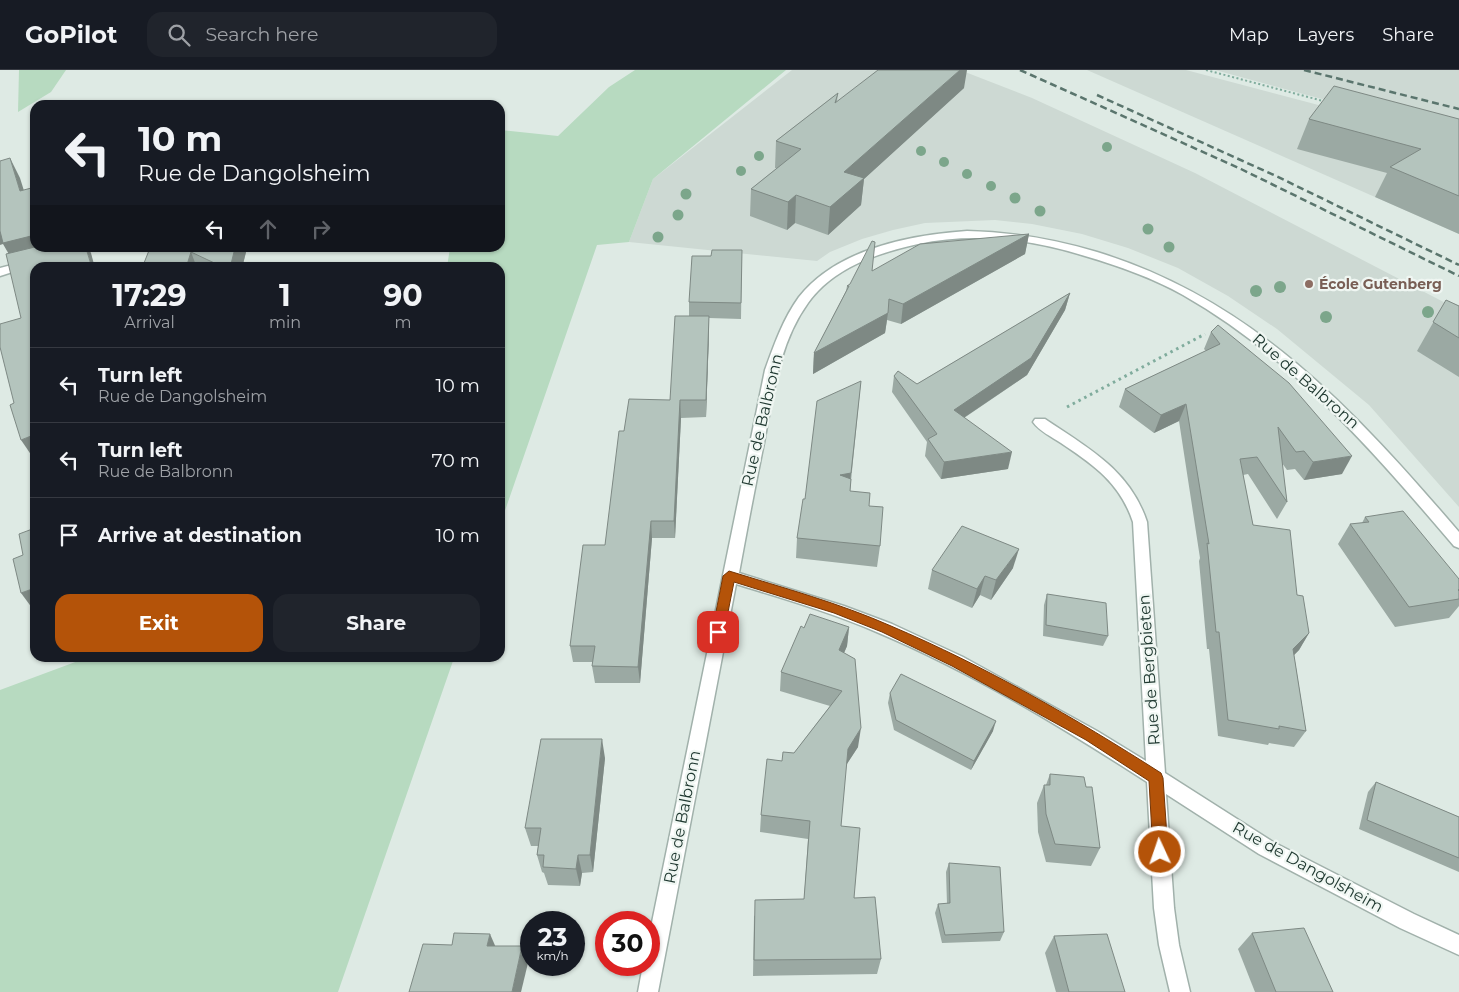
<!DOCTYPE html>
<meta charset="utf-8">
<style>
:root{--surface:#171b24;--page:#20242c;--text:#f1f3f6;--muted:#9ea1a6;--line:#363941;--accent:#b45309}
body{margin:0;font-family:Montserrat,sans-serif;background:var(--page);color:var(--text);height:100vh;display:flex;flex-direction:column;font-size:19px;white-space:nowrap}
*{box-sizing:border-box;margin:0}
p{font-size:16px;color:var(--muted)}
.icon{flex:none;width:28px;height:28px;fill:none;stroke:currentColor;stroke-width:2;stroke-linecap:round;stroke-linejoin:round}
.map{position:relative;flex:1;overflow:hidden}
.drawer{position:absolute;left:30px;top:192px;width:475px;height:400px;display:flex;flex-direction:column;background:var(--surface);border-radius:15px;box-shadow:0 1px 4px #0004}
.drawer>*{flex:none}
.guide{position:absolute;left:30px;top:30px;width:475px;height:152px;border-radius:15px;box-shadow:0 1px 4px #0004;background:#171b24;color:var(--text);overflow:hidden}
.speed{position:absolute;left:520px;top:841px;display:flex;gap:10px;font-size:25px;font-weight:700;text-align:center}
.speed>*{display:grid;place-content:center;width:65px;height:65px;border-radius:50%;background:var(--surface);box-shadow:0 1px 4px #0004;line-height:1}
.speed small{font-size:12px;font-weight:400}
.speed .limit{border:8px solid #d22;background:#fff;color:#111}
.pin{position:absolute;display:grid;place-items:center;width:42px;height:42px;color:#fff;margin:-21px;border-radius:10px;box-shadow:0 2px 8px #0006}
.me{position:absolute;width:55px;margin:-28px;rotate:357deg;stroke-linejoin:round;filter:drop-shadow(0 0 4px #0008)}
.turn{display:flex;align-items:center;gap:18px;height:105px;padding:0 25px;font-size:22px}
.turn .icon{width:65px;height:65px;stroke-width:2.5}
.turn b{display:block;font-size:35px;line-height:42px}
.lanes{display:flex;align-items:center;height:48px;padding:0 25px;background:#0003;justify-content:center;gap:25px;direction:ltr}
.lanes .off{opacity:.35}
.eta{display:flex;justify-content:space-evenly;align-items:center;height:85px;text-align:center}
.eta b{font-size:30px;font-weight:700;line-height:35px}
.action{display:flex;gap:10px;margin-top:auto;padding:10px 25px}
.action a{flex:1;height:58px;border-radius:15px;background:var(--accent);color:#fff;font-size:20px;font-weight:700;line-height:58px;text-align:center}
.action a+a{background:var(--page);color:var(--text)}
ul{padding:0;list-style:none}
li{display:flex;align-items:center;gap:15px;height:75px;padding:0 25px;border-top:1px solid var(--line)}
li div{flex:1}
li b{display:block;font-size:19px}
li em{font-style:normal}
header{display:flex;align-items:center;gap:30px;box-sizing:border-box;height:70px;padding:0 25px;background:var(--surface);border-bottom:1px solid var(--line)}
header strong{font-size:24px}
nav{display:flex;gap:28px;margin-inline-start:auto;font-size:18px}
.search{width:350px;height:45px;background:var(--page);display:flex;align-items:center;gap:12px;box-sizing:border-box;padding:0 18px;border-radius:15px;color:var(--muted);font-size:19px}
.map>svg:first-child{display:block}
.built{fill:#cdd9d3}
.green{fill:#b7dac0}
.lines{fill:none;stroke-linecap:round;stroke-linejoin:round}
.street-casing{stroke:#a1b1ab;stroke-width:3}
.path-far1{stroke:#80ac9d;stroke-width:2;stroke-dasharray:2 2.5;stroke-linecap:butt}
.path{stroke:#80ac9d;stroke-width:3;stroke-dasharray:2.5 4;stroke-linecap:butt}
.street{fill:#fff;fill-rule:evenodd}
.rail{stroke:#5a756d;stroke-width:2.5;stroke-dasharray:7 4;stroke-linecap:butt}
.tree{fill:#7ca68b}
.wall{fill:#9ba9a3}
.shaded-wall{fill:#7e8984}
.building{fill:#b4c4bd;stroke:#7e8984}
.route{fill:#b45309;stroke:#753606}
.education-dot{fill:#8d6e63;stroke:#eff6f2;stroke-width:2}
.labels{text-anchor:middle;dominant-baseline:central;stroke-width:4.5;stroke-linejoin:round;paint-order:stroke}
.far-education-label{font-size:14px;font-weight:bold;fill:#785e54;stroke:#eff6f2;text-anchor:start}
.street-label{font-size:16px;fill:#203931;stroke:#eff6f2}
</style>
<header>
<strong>GoPilot</strong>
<div class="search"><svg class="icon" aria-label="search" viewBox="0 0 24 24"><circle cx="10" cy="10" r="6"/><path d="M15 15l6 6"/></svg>Search here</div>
<nav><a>Map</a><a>Layers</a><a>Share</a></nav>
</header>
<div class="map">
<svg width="1459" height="922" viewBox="0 0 1459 922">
<rect width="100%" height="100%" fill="#deeae4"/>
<g class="built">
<path d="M792,0H960L1032,28L1195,103L1459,240V437L1369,335L1277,259L1228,226L1178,198L1128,178L1082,164L1032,154L995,150L925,153L893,160L862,169L830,182L817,191L629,172L653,109Z"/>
<path d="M1087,0H1186L1459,72V164Z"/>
<path d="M1215,0H1459V66Z"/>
</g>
<g class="green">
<path d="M19,0H66L51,22L18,42Z"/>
<path d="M635,0H786L653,109L629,172L597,175L500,455V198L447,197L450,178H500V60L558,66L609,17Z"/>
<path d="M86,588H454L338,922H0V620Z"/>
</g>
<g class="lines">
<defs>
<g id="street">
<path d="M967,161C1012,162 1054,169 1097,182C1254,230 1355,341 1459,462V478L1454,476C1373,381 1292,287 1183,225C1153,208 1119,196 1085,186C1031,169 973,162 918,174C877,183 833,198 808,233C779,273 773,325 764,373C755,416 747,460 739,503L844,536L892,554L963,587L1097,661L1146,691L1133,452C1120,413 1094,395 1061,373C1052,367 1039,361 1033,352L1035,349H1045C1088,378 1130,400 1147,452L1165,703L1273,772L1414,844L1459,865V885L1400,858L1259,784L1166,724L1174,838L1179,875L1190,922H1170L1159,875L1154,838L1147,712C1062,657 973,603 879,563C833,543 785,529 736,514L658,922H638L643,895H649V867L765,300C774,275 783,249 799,227C837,179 909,165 967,161Z"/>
<path d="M27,191L31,192L33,194L31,196L0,206V198Z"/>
</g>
</defs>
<use href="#street" class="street-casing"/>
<path class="path-far1" d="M1206,0L1327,32"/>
<path class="path" d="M1067,337L1205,264"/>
<use href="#street" class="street"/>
<g class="rail">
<path d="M1020,0L1241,99L1459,206"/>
<path d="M1304,0L1459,39"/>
<path d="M1097,25L1276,106L1459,195"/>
</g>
</g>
<g class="tree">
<circle cx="1107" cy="77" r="5"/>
<circle cx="921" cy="81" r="5"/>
<circle cx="759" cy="86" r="5"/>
<circle cx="944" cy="92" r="5"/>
<circle cx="741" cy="101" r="5"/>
<circle cx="967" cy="104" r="5"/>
<circle cx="991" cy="116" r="5"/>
<circle cx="686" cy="124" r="5.5"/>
<circle cx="1015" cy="128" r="5.5"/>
<circle cx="1040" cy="141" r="5.5"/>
<circle cx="678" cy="145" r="5.5"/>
<circle cx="1148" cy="159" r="5.5"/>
<circle cx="658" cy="167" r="5.5"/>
<circle cx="1169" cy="177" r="5.5"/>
<circle cx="1280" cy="217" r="6"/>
<circle cx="1256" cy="221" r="6"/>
<circle cx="1428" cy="242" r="6"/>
<circle cx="1326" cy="247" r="6"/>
</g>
<g class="wall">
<path d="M964,18L864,109L861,135L828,165L795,153L787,160L750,146L751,119L777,98H775L776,71L838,23L837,31Z"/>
<path d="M1309,49H1459V164L1375,127L1387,103L1297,79Z"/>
<path d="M1029,164L1025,184L901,254L887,250L885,263L813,304L814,283L846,221L847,216L872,201Z"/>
<path d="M150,178H247L242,198H142Z"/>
<path d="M742,180L741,249L709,248V263L706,347L681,348L675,468H652L640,613H595L592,596L593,592H573L570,576L605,475L624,361L670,330L689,246V232L711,186Z"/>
<path d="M1070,223L1065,240L1027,305L964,348L1008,399L941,409L925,386L927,372L892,322L894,306L917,314Z"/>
<path d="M1446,230L1459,236V307L1417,281Z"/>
<path d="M1211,262L1342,404L1304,410L1295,399L1287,400L1282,393L1287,432L1277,449L1248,404L1243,405L1253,455L1297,525L1309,563L1299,580L1294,585L1306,661L1294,677L1269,673L1268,675L1218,666L1209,579H1207L1199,491L1200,488L1179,351L1154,363L1119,337L1125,319L1206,281L1204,279Z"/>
<path d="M861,311L850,421L880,476L877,497L796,488L797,468L805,429Z"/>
<path d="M1365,447L1459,509V536L1449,548L1395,557L1338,474L1350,454L1362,453Z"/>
<path d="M1013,498L991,530L980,525L972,538L928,519L932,500Z"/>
<path d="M1047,524L1108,566L1103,576L1043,566L1044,535Z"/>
<path d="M849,557L847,576L844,583L858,677L846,695L841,756L854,828L881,889L877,904L753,906L754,846L804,829L808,769L760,762L761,745L782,691L794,683L830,636L780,621L781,602L804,558Z"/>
<path d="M890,623L993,661L971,700L894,660L888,633Z"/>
<path d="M605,688L593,802L582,803L580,816L548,815L544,803L542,802L537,785L538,776H531L525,758Z"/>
<path d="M1050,704L1086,717L1100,778L1091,796L1046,792L1038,762L1037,733L1044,715H1046Z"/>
<path d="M1376,712L1459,747V802L1359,759L1368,722Z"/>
<path d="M949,793L1004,862L1000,871L942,873L935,843L938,834H947L946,802Z"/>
<path d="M1252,863L1333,922H1255L1238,879Z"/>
<path d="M1054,866L1125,922H1056L1045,883Z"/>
</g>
<g class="shaded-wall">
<path d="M960,0H967L964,18L864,109L861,135L828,165L830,137L844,102Z"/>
<path d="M10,88L20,108L30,140L20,121Z"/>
<path d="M796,125L795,153L787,160L788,132Z"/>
<path d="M0,156L35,165V178L14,193L3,174L0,175Z"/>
<path d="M1029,164L1025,184L901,254L903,234Z"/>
<path d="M86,178H88L91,183L95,198H92Z"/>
<path d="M235,178H247L242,198H230Z"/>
<path d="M191,182L197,198H186Z"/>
<path d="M1070,223L1065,240L1027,305L950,357L954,340Z"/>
<path d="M888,243L885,263L813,304L814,283Z"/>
<path d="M709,246V263L706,347V330Z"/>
<path d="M680,330L681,348L675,468L674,451Z"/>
<path d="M1186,334L1179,351L1154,363L1161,345Z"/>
<path d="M31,366L35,372V389H34L21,370Z"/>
<path d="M1012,382L1008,399L941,409L944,392Z"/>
<path d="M1352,386L1342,404L1304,410L1313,392Z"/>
<path d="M851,403L849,424L840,405Z"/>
<path d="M651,451L652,468L640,613L638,597Z"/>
<path d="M1019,479L1013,498L991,530L996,510Z"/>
<path d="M985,506L980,525L972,538L977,519Z"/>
<path d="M35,518V542L21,523Z"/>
<path d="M849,557L847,576L837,599L839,580Z"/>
<path d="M1309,563L1299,580L1283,596L1293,579Z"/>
<path d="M996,651L993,661L971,700L974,691Z"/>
<path d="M861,658L858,677L845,697L848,679Z"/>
<path d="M602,669L605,688L593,802L590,785Z"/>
<path d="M578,785L582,803L580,816L576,799Z"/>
<path d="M490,864L497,880L487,876Z"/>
<path d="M522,876L528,893L521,922H512Z"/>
</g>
<g class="building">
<path d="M878,0H960L844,102L864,108L830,137L796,125L788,132L751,119L801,79L776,71L838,23L835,33Z"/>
<path d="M1334,16L1459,49V126L1390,97L1421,79L1309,49Z"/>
<path d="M10,88L20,121L35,117V165L3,173L0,161V91Z"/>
<path d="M1029,164L903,234L889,229L888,243L814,283L849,216H847L850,214L872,171L875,172L872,201L920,174Z"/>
<path d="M35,177V178H86L92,198H35V378L31,366L21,370L10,335L14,333L0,277V254L21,248L6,184Z"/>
<path d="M150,178H235L230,198H225L191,182L186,198H142Z"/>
<path d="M712,180H742L741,233L689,232L692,186H711Z"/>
<path d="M1070,223L1031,288L954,340L1012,382L944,392L928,369L937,364L894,306L898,301L917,314Z"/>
<path d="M1446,230L1459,236V268L1433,252Z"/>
<path d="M675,246H709L706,330H680L674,451H651L638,597L592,596L595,576H570L583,475H605L619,361H624L629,329L670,330Z"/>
<path d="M1218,255L1289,313L1352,386L1313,392L1304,381L1296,382L1278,357L1287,432L1257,387L1240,389L1253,455L1290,460L1297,525L1303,526L1309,563L1293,579L1306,661L1279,656V659L1228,650L1219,562H1216L1207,473L1209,474L1186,334L1161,345L1125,319L1220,274L1211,262Z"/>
<path d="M861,311L851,403L840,405L851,409L850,421L870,423L869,436L883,437L880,476L797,468L803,429H805L817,331Z"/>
<path d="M1403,441L1459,509V519L1458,520L1459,521V529L1409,537L1350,454L1369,452L1365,447Z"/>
<path d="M962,456L1019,479L996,510L985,506L977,519L932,500Z"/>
<path d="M35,458V518L21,523L13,489L23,485L19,464Z"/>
<path d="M1047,524L1106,533L1108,566L1046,555Z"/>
<path d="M810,544L849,557L839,580L855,589L861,658L848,679L841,756L860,758L854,828L875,827L881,889L754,890L755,830L804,829L810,751L761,745L767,689L782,691L783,682L794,683L842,621L781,602L801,556L804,558Z"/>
<path d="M901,604L996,651L974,691L896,650L890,623Z"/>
<path d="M541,669H602L590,785H578L576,799L543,797L544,785H537L541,758H525Z"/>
<path d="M1050,704L1084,707L1086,717H1092L1100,778L1055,774L1046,744L1044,715H1050Z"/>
<path d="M1376,712L1459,747V788L1367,750Z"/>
<path d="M949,793L1000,797L1004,862L945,865L938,834L950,833Z"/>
<path d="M1304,858L1333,922H1276L1252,863Z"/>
<path d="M454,863L490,864L487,876H522L512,922H409L423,874L452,875Z"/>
<path d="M1107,864L1125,922H1069L1054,866Z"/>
</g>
<path class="route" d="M729,501C784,518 839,533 891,556C985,596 1075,648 1161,703L1163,708L1168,782L1165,787L1160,789L1155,787L1153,782L1149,711L1086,670L952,596L882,562L834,543L734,512L724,562L723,566H714L712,562L723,506Z"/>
<circle class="education-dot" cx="1309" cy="214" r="5"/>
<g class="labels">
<g class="far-education-label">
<text x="1319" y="214">École Gutenberg</text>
</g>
<g class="street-label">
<text transform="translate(1306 311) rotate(41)">Rue de Balbronn</text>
<text transform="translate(762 350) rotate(-77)">Rue de Balbronn</text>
<text transform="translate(1149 600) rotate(-94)">Rue de Bergbieten</text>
<text transform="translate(682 747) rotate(-79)">Rue de Balbronn</text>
<text transform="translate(1308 797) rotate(29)">Rue de Dangolsheim</text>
</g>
</g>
</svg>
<div class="speed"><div>23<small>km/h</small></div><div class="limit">30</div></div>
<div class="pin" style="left:718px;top:562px;background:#d93025"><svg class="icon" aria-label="arrive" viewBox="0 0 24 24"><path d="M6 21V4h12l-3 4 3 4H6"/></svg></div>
<svg class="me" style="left:1160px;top:782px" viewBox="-20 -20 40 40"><circle r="17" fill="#b45309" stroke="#fff" stroke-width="3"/><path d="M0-11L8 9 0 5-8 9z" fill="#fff"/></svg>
<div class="guide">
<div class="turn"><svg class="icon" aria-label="left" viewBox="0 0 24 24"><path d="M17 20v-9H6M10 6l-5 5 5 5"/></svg><div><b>10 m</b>Rue de Dangolsheim</div></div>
<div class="lanes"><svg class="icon" aria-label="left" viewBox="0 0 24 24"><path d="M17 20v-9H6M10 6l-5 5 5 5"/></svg><svg class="icon off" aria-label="ahead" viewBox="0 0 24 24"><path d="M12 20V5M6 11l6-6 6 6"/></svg><svg class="icon off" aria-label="right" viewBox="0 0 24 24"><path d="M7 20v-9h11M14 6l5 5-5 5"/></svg></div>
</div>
<section class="drawer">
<div class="eta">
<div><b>17:29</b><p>Arrival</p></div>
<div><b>1</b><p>min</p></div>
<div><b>90</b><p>m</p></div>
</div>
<ul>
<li><svg class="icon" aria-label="left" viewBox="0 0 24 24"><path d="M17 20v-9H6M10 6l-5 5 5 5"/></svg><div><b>Turn left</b><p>Rue de Dangolsheim</p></div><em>10 m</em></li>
<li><svg class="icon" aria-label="left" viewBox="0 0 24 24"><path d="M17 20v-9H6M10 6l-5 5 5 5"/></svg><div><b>Turn left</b><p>Rue de Balbronn</p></div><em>70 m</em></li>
<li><svg class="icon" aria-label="arrive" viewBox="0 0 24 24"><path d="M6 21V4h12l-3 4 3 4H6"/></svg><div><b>Arrive at destination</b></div><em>10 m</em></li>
</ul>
<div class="action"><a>Exit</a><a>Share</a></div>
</section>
</div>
